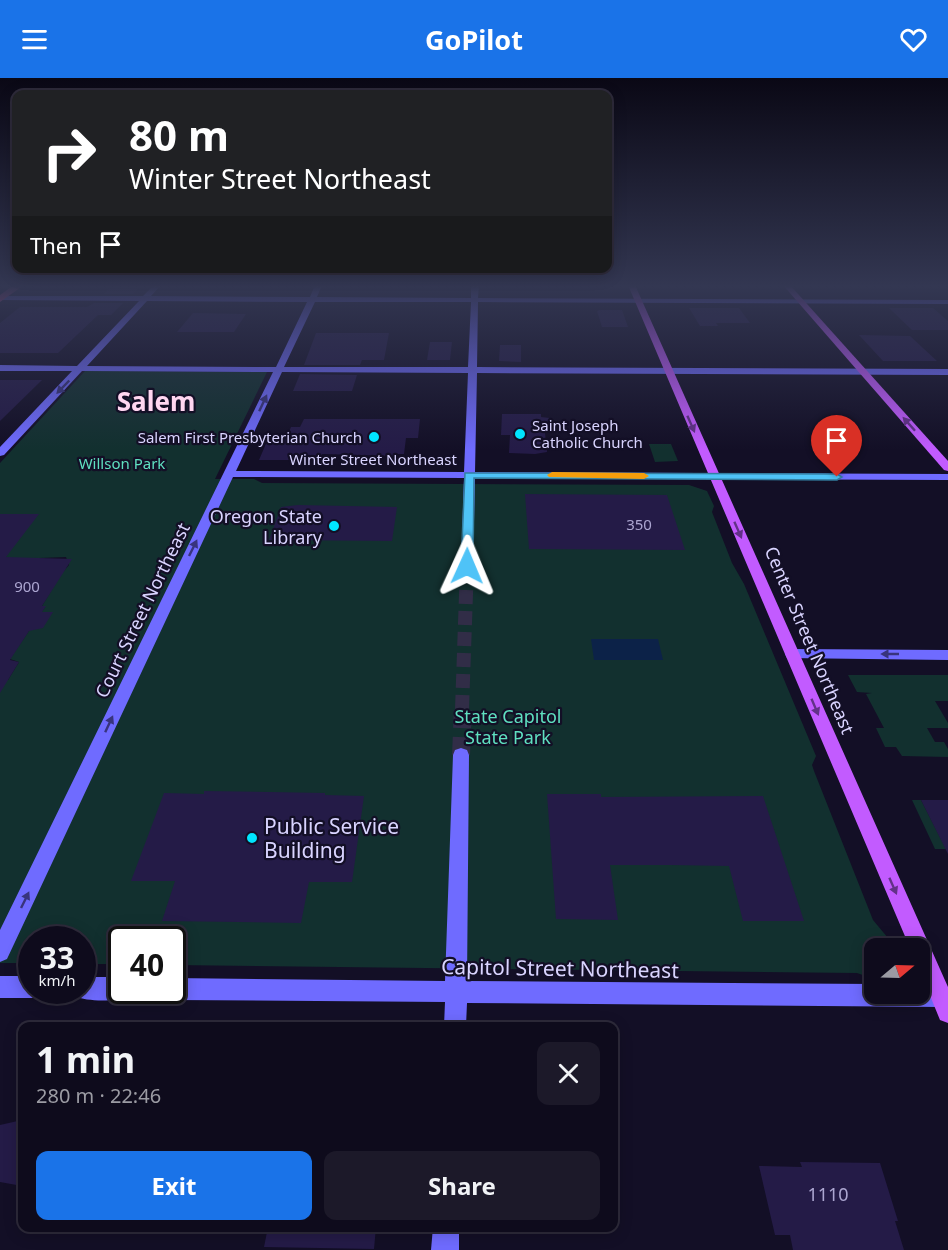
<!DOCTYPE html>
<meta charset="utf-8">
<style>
:root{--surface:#0e0b1c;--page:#1c1929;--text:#f1f3f6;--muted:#9b9ba3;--line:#2e2b3b;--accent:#1a73e8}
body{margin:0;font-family:"Noto Sans",sans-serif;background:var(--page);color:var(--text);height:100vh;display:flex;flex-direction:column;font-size:22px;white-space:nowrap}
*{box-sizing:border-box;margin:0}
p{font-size:20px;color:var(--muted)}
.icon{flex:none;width:33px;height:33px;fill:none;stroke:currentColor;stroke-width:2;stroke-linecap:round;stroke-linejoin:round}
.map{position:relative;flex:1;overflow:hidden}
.drawer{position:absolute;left:18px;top:944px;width:600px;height:210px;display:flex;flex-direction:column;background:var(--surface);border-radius:12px;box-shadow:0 3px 15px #0003,0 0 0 2px var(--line)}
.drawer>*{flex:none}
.top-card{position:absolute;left:12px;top:12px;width:600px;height:183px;border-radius:12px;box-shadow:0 3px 15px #0003,0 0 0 2px var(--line);background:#202124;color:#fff;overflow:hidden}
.needle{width:39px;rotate:71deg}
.buttons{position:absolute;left:864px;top:860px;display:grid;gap:12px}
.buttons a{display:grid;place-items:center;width:66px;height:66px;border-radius:12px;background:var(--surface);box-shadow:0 3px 15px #0003,0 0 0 2px var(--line);font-size:30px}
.speed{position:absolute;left:18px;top:848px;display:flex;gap:12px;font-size:30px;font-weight:700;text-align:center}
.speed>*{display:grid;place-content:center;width:78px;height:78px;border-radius:50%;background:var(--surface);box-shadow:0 3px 15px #0003,0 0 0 2px var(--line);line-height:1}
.speed small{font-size:15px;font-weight:400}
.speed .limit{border:3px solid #111;border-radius:9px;background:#fff;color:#111}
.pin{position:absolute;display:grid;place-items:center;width:51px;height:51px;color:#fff;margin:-62px -26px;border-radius:50% 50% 50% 0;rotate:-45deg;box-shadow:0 0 6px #0007}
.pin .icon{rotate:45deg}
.me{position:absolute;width:66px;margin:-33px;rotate:1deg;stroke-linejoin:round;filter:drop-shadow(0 0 4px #0008)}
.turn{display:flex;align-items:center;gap:21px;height:126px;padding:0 18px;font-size:27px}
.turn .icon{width:78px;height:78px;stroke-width:2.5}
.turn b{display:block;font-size:42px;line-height:51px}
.then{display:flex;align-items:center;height:57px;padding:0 18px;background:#0003;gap:12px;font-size:22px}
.round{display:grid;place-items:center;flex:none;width:63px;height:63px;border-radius:12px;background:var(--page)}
.head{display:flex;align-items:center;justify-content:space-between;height:102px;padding:0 18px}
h1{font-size:36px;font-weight:700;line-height:45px}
.primary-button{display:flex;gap:12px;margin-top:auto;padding:12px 18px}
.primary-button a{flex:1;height:69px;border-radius:12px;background:var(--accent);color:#fff;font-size:24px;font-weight:700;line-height:69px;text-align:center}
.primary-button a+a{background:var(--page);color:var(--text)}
header{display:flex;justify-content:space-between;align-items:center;height:78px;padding:0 18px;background:var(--accent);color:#fff;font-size:27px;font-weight:700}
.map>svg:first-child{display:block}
.green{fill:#12302f}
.water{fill:#0c2248}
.building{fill:#241b47}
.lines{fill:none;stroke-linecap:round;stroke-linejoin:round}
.secondary-tunnel-far1{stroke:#312d47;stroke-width:14;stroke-dasharray:14 7;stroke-linecap:butt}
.secondary-tunnel{stroke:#312d47;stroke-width:18;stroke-dasharray:18 9;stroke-linecap:butt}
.secondary{fill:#6f6bff;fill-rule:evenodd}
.primary{fill:#c25bff;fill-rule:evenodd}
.highway{fill:#ff4fa3;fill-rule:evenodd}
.oneway{fill:#38347d}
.oneway2{fill:#623188}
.route{fill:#4fc3f7;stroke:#337fa1;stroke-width:1.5}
.slow{fill:#f59e0b}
.poi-dot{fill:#00e5ff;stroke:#130f26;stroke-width:2}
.labels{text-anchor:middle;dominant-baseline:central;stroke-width:4.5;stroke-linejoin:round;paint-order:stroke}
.far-poi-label{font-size:15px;fill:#d9d4ff;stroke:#130f26;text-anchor:start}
.far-street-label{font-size:15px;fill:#d9d4ff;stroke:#130f26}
.far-park-label{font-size:15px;fill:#5fe0c0;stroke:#130f26}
.number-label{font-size:15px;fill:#aca6d1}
.poi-label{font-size:18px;fill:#d9d4ff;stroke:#130f26;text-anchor:end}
.street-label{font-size:18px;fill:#d9d4ff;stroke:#130f26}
.park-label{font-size:18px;fill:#5fe0c0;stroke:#130f26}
.near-number-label{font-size:18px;fill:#aca6d1}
.near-poi-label{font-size:21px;fill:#d9d4ff;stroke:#130f26;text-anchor:start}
.near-street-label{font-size:21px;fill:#d9d4ff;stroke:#130f26}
.far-town-label{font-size:26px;font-weight:bold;fill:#ffd6f0;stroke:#130f26}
</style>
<header><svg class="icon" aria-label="menu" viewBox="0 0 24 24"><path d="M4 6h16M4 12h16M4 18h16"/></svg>GoPilot<svg class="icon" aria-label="heart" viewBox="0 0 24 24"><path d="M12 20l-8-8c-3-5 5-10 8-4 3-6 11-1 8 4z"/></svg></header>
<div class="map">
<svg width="948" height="1172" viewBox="0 0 948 1172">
<rect width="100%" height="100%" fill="#130f26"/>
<g class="green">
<path d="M85,293L267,294L215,401H254L262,405L689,407L707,413L714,428L712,434L732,485L744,506L816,678L812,687L814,693L873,842L888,860L892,870H874V901L857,895L173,887L172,861H122L121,886H83L82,861H32L31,893H26L17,885H0V602H8L19,584L10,581L45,529L42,528L62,495L69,487L66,479L12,481L0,478V385Z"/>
<path d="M649,366H671L678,383L655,384Z"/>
<path d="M848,597H948V623H935L948,645V650H927L935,664H944L948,671V679L902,678L896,669H885L876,650H884L866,616L872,615L857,614Z"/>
<path d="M912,722H921L946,771H935Z"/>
</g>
<path class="water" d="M591,561H658L663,582H594Z"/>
<g class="building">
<path d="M113,207H141L133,216H104Z"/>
<path d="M94,225H123L111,237H98L58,275H0V245L20,229H87Z"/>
<path d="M689,230H739L750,245H716L718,248H700Z"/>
<path d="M889,230H933L948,243V252H912Z"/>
<path d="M600,232H622L628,249H602L597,233Z"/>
<path d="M193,235L246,236L234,254H177Z"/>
<path d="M316,255H389L384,282H362L360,287H304Z"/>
<path d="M859,257L910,258L937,283H883Z"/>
<path d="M430,264H452L450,282H427Z"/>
<path d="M500,267H521V284L499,283Z"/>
<path d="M300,296L357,297L352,313H293Z"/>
<path d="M0,302H42L0,343Z"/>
<path d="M502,336H541V339L550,340L551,355H545L547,374L535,376L509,375L510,357H501Z"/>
<path d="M304,341H420L418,360H406L404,376H398L397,378L322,376L320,382H259L268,361H286L291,349H300Z"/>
<path d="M525,416L667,417L685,472L529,471Z"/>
<path d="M298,427L397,429L392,463L269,462L281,429Z"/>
<path d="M0,436H39L6,479L72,481L42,528H46L42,534H53L43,550L29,553L10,582L19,584L0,615Z"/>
<path d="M204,713L325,715V717L364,718L352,804H309L301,845L162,843L175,803H131L164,715L204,716Z"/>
<path d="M547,716H601V719L763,718L804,843H743L729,788L671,787H610L618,842L556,841Z"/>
<path d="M921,722H948V776Z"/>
<path d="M22,1042V1108L0,1104V1047Z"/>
<path d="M800,1084L880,1085L898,1143H895L904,1172H793L790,1157H775L759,1088L802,1089Z"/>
<path d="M268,1149H376L374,1171L264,1169Z"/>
</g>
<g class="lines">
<path class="secondary-tunnel-far1" d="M462,631L467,488"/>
<path class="secondary-tunnel" d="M461,677L463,629"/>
<g class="secondary">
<path d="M154,207H161L151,218L310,219L315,207H322L317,219L471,220V207H479L478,220L948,222V226L478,224L477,289L948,291V297L477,295L475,394L948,396V402L475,400L473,488L467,492L461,488L464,400L233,399L7,881L0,884V852L273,294L82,293L4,377L0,378V369L72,293H0V287L77,288L139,223L0,222V218H143ZM147,223L307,224L276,289L87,288ZM315,224H471L468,289H284ZM282,294L468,295L464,394L236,393Z"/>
<path d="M792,571L948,572V582L787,580L785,576Z"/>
<path d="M461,670L467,672L469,677L467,903L874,906V915H920V907H941L948,910V926L941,929L467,925L466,948H444L445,924L172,922L164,919L162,912H172V900L445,903L453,677L455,672Z"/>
<path d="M0,898H32V912H42L40,917L32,920H0Z"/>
<path d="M82,899H122V912H132L130,918C115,924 89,924 74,918L72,912H82Z"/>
<path d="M433,1149H459V1172H431Z"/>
</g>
<g class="primary">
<path d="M628,207H635L948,909V945L940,942L920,893V870H910Z"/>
<path d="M783,207H790L948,383V393L944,392Z"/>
</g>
<path class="highway" d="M14,207H24L0,224V217Z"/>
</g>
<defs><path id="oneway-solid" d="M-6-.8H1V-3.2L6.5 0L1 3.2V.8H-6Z" transform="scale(1.5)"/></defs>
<g class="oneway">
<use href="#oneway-solid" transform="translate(63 309) rotate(134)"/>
<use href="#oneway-solid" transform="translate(263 325) rotate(-65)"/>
<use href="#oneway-solid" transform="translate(193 470) rotate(-64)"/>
<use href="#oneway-solid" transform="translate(890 576) rotate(-180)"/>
<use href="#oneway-solid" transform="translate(109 646) rotate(-65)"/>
<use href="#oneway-solid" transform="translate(25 822) rotate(-64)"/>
</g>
<g class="oneway2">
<use href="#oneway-solid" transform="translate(691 346) rotate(66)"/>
<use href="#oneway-solid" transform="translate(909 346) rotate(-132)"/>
<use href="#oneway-solid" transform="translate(738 452) rotate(66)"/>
<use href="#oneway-solid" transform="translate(815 629) rotate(67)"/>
<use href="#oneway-solid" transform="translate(893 808) rotate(66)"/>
</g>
<linearGradient id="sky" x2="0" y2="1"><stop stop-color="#0a0815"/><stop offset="0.56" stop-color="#333752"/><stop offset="1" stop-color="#333752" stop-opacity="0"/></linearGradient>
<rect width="948" height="372" fill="url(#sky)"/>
<path class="route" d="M465,395L837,396L842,399L837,402L474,400L473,488L467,492L461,488Z"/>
<path class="slow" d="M552,394L644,395L649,398L644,401L549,399L547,397Z"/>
<g class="poi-dot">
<circle cx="520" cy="356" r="6"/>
<circle cx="374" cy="359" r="6"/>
<circle cx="334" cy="448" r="6"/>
<circle cx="252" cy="760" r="6"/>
</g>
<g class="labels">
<g class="far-poi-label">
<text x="532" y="347">Saint Joseph<tspan x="532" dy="17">Catholic Church</tspan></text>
<text x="362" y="359" text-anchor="end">Salem First Presbyterian Church</text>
</g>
<g class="far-street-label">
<text x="373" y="381">Winter Street Northeast</text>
</g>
<g class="far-park-label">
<text x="122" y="385">Willson Park</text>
</g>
<g class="number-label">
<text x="639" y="446">350</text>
<text x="27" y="508">900</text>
</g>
<g class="poi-label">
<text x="322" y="438">Oregon State<tspan x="322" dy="21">Library</tspan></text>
</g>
<g class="street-label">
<text transform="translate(142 532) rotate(-64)">Court Street Northeast</text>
<text transform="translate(810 562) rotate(67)">Center Street Northeast</text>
</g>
<g class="park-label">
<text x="508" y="638">State Capitol<tspan x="508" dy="21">State Park</tspan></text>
</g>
<g class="near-number-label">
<text x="828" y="1116">1110</text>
</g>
<g class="near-poi-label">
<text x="264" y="748">Public Service<tspan x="264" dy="24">Building</tspan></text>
</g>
<g class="near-street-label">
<text transform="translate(560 890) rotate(1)">Capitol Street Northeast</text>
</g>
<g class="far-town-label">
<text x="156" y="323">Salem</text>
</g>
</g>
</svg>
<div class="buttons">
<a><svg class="needle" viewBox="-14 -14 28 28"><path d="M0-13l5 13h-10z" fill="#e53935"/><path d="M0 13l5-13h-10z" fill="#9b9ba3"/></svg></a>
</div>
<div class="speed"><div>33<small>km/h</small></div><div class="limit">40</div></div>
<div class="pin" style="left:837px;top:399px;background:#d93025"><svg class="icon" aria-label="arrive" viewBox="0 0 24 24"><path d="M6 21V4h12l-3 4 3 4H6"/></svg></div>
<svg class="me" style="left:467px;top:488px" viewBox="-20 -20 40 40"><path d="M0-17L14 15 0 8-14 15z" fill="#4fc3f7" stroke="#fff" stroke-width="4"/></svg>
<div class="top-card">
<div class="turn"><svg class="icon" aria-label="right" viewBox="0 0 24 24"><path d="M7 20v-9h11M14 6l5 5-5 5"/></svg><div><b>80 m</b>Winter Street Northeast</div></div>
<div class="then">Then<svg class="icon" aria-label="arrive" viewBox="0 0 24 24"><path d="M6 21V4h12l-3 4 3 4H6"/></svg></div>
</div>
<section class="drawer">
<div class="head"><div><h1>1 min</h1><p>280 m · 22:46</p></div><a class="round"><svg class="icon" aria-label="close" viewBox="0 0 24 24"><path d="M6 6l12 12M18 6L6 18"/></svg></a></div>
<div class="primary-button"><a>Exit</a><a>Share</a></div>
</section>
</div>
